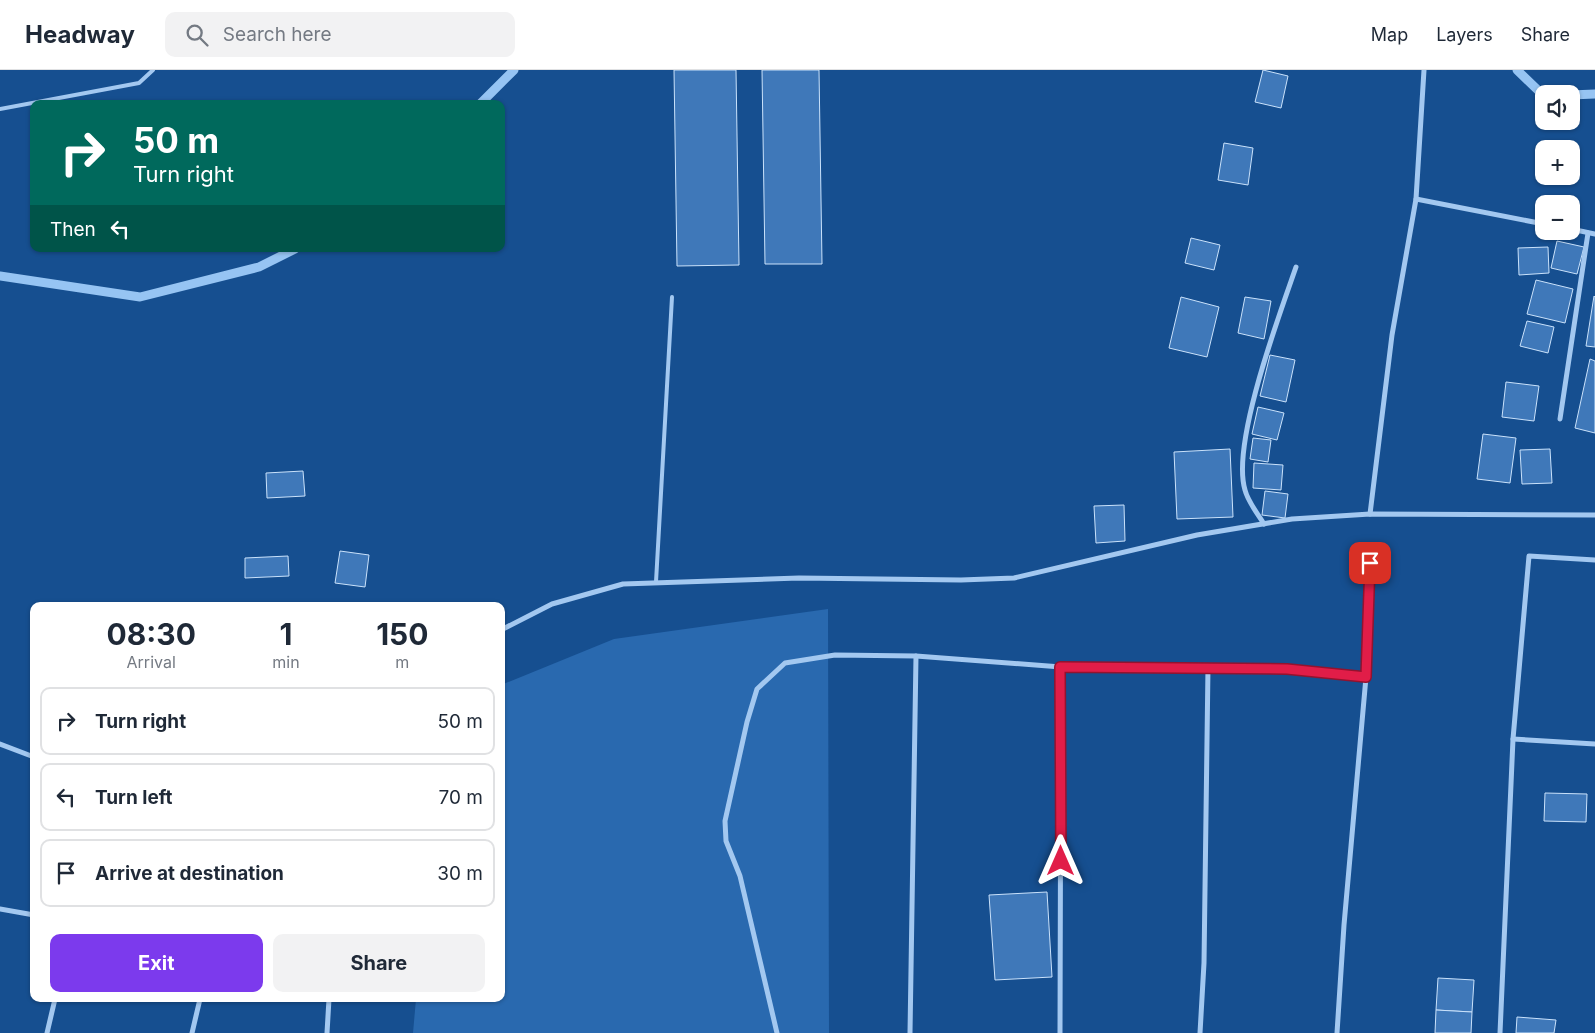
<!DOCTYPE html>
<meta charset="utf-8">
<style>
:root{--surface:#fff;--page:#f2f2f3;--text:#1f2937;--muted:#747a83;--line:#e0e1e3;--accent:#7c3aed}
body{margin:0;font-family:Inter,sans-serif;background:var(--page);color:var(--text);height:100vh;display:flex;flex-direction:column;font-size:19px;white-space:nowrap}
*{box-sizing:border-box;margin:0}
p{font-size:16px;color:var(--muted)}
.icon{flex:none;width:28px;height:28px;fill:none;stroke:currentColor;stroke-width:2;stroke-linecap:round;stroke-linejoin:round}
.map{position:relative;flex:1;overflow:hidden}
.side{position:absolute;left:30px;top:532px;width:475px;height:400px;display:flex;flex-direction:column;background:var(--surface);border-radius:10px;box-shadow:0 1px 4px #0004}
.side>*{flex:none}
.hud{position:absolute;left:30px;top:30px;width:475px;height:152px;border-radius:10px;box-shadow:0 1px 4px #0004;background:#00695c;color:#fff;overflow:hidden}
.tools{position:absolute;left:1535px;top:15px;display:grid;gap:10px}
.tools a{display:grid;place-items:center;width:45px;height:45px;border-radius:10px;background:var(--surface);box-shadow:0 1px 4px #0004;font-size:25px}
.pin{position:absolute;display:grid;place-items:center;width:42px;height:42px;color:#fff;margin:-21px;border-radius:10px;box-shadow:0 2px 8px #0006}
.me{position:absolute;width:55px;margin:-28px;rotate:0deg;stroke-linejoin:round;filter:drop-shadow(0 0 4px #0008)}
.turn{display:flex;align-items:center;gap:18px;height:105px;padding:0 20px;font-size:22px}
.turn .icon{width:65px;height:65px;stroke-width:2.5}
.turn b{display:block;font-size:35px;line-height:42px}
.then{display:flex;align-items:center;height:48px;padding:0 20px;background:#0003;gap:10px;font-size:19px}
.eta{display:flex;justify-content:space-evenly;align-items:center;height:85px;text-align:center}
.eta b{font-size:30px;font-weight:700;line-height:35px}
.button{display:flex;gap:10px;margin-top:auto;padding:10px 20px}
.button a{flex:1;height:58px;border-radius:10px;background:var(--accent);color:#fff;font-size:20px;font-weight:700;line-height:58px;text-align:center}
.button a+a{background:var(--page);color:var(--text)}
ul{padding:0;list-style:none}
li{display:flex;align-items:center;gap:15px;height:68px;margin:0 10px 8px;padding:0 10px;border:2px solid var(--line);border-radius:10px}
li div{flex:1}
li b{display:block;font-size:19px}
li em{font-style:normal}
header{display:flex;align-items:center;gap:30px;box-sizing:border-box;height:70px;padding:0 25px;background:var(--surface);border-bottom:1px solid var(--line)}
header strong{font-size:24px}
nav{display:flex;gap:28px;margin-inline-start:auto;font-size:18px}
.search{width:350px;height:45px;background:var(--page);display:flex;align-items:center;gap:12px;box-sizing:border-box;padding:0 18px;border-radius:10px;color:var(--muted);font-size:19px}
.map>svg:first-child{display:block}
.green{fill:#2969af}
.lines{fill:none;stroke-linecap:round;stroke-linejoin:round}
.stream{stroke:#96c4f3;stroke-width:9}
.building{fill:#3f78b9;stroke:#cae2fb}
.service{stroke:#a3c8f0;stroke-width:4}
.minor{stroke:#a3c8f0;stroke-width:5}
.route-casing{stroke:#92132f;stroke-width:12}
.route{stroke:#e11d48;stroke-width:9}
</style>
<header>
<strong>Headway</strong>
<div class="search"><svg class="icon" aria-label="search" viewBox="0 0 24 24"><circle cx="10" cy="10" r="6"/><path d="M15 15l6 6"/></svg>Search here</div>
<nav><a>Map</a><a>Layers</a><a>Share</a></nav>
</header>
<div class="map">
<svg width="1595" height="963" viewBox="0 0 1595 963">
<rect width="100%" height="100%" fill="#164f90"/>
<path class="green" d="M828,539L829,963H413L416,929H501V615L614,569Z"/>
<g class="lines">
<g class="stream">
<path d="M1517,0L1544,26"/>
<path d="M1571,25L1595,24"/>
<path d="M480,34L514,0"/>
<path d="M0,206L140,227L259,197L295,179"/>
</g>
</g>
<g class="building">
<path d="M674,0H736L739,195L677,196Z"/>
<path d="M762,0H819L822,194H765Z"/>
<path d="M1263,0L1288,6L1281,38L1255,32Z"/>
<path d="M1224,73L1253,78L1248,115L1218,110Z"/>
<path d="M1191,168L1220,175L1214,200L1185,193Z"/>
<path d="M1557,171L1584,177L1577,204L1551,198Z"/>
<path d="M1548,177L1549,203L1519,205L1518,178Z"/>
<path d="M1536,210L1573,219L1565,253L1527,244Z"/>
<path d="M1594,226L1595,227V277L1586,276Z"/>
<path d="M1181,227L1219,237L1207,287L1169,278Z"/>
<path d="M1245,227L1271,231L1264,269L1238,263Z"/>
<path d="M1527,251L1554,257L1548,283L1520,276Z"/>
<path d="M1270,285L1295,290L1286,332L1260,326Z"/>
<path d="M1590,289L1595,291V363L1575,358Z"/>
<path d="M1506,312L1539,316L1534,351L1502,347Z"/>
<path d="M1258,337L1284,343L1277,370L1252,364Z"/>
<path d="M1483,364L1516,368L1510,413L1477,409Z"/>
<path d="M1253,368L1271,370L1268,392L1250,389Z"/>
<path d="M1230,379L1233,447L1177,449L1174,382Z"/>
<path d="M1550,379L1552,413L1522,414L1520,380Z"/>
<path d="M1254,393L1283,395L1281,420L1253,418Z"/>
<path d="M303,401L305,426L267,428L266,403Z"/>
<path d="M1265,421L1288,424L1285,448L1262,445Z"/>
<path d="M1124,435L1125,471L1096,473L1094,436Z"/>
<path d="M340,481L369,485L365,517L335,513Z"/>
<path d="M288,486L289,506L245,508V488Z"/>
<path d="M1545,723L1587,724L1586,752L1544,751Z"/>
<path d="M1047,822L1052,907L995,910L989,825Z"/>
<path d="M1438,908L1474,910L1472,942L1436,940Z"/>
<path d="M1436,940L1472,942L1471,963H1435Z"/>
<path d="M1517,947L1556,950L1554,963H1516Z"/>
</g>
<g class="lines">
<g class="service">
<path d="M0,39L139,13L153,0"/>
<path d="M656,512L672,227"/>
</g>
<g class="minor">
<path d="M1416,129L1544,154"/>
<path d="M1571,159L1595,164"/>
<path d="M1560,349L1588,163"/>
<path d="M1370,444L1392,265L1416,129L1424,0"/>
<path d="M1264,454C1258,444 1248,432 1245,420C1231,374 1279,246 1296,197"/>
<path d="M501,560L552,534L623,514L799,508L961,510L1014,508L1197,465L1292,449L1370,444L1595,445"/>
<path d="M1513,669L1595,674"/>
<path d="M0,674L34,687"/>
<path d="M0,839L34,845"/>
<path d="M47,963L55,929"/>
<path d="M192,963L200,929"/>
<path d="M327,963L329,929"/>
<path d="M777,963L740,806L726,771L725,751L747,652L757,619L785,593L835,585L916,586L1061,597L1287,599L1366,607"/>
<path d="M910,963L916,586"/>
<path d="M1060,963L1061,597"/>
<path d="M1200,963L1204,893L1208,597"/>
<path d="M1337,963L1344,855L1366,607L1371,482"/>
<path d="M1500,963L1513,669L1529,486L1595,490"/>
</g>
</g>
<g class="lines">
<defs>
<path id="route" d="M1061,791L1060,597L1287,599L1366,607L1370,493"/>
</defs>
<use href="#route" class="route-casing"/>
<use href="#route" class="route"/>
</g>
</svg>
<div class="tools">
<a><svg class="icon" aria-label="sound" viewBox="0 0 24 24"><path d="M4 9h4l5-4v14l-5-4H4zM17 9q2 3 0 6"/></svg></a>
<a>+</a>
<a>−</a>
</div>
<div class="pin" style="left:1370px;top:493px;background:#d93025"><svg class="icon" aria-label="arrive" viewBox="0 0 24 24"><path d="M6 21V4h12l-3 4 3 4H6"/></svg></div>
<svg class="me" style="left:1061px;top:791px" viewBox="-20 -20 40 40"><path d="M0-17L14 15 0 8-14 15z" fill="#e11d48" stroke="#fff" stroke-width="4"/></svg>
<div class="hud">
<div class="turn"><svg class="icon" aria-label="right" viewBox="0 0 24 24"><path d="M7 20v-9h11M14 6l5 5-5 5"/></svg><div><b>50 m</b>Turn right</div></div>
<div class="then">Then<svg class="icon" aria-label="left" viewBox="0 0 24 24"><path d="M17 20v-9H6M10 6l-5 5 5 5"/></svg></div>
</div>
<section class="side">
<div class="eta">
<div><b>08:30</b><p>Arrival</p></div>
<div><b>1</b><p>min</p></div>
<div><b>150</b><p>m</p></div>
</div>
<ul>
<li><svg class="icon" aria-label="right" viewBox="0 0 24 24"><path d="M7 20v-9h11M14 6l5 5-5 5"/></svg><div><b>Turn right</b></div><em>50 m</em></li>
<li><svg class="icon" aria-label="left" viewBox="0 0 24 24"><path d="M17 20v-9H6M10 6l-5 5 5 5"/></svg><div><b>Turn left</b></div><em>70 m</em></li>
<li><svg class="icon" aria-label="arrive" viewBox="0 0 24 24"><path d="M6 21V4h12l-3 4 3 4H6"/></svg><div><b>Arrive at destination</b></div><em>30 m</em></li>
</ul>
<div class="button"><a>Exit</a><a>Share</a></div>
</section>
</div>
